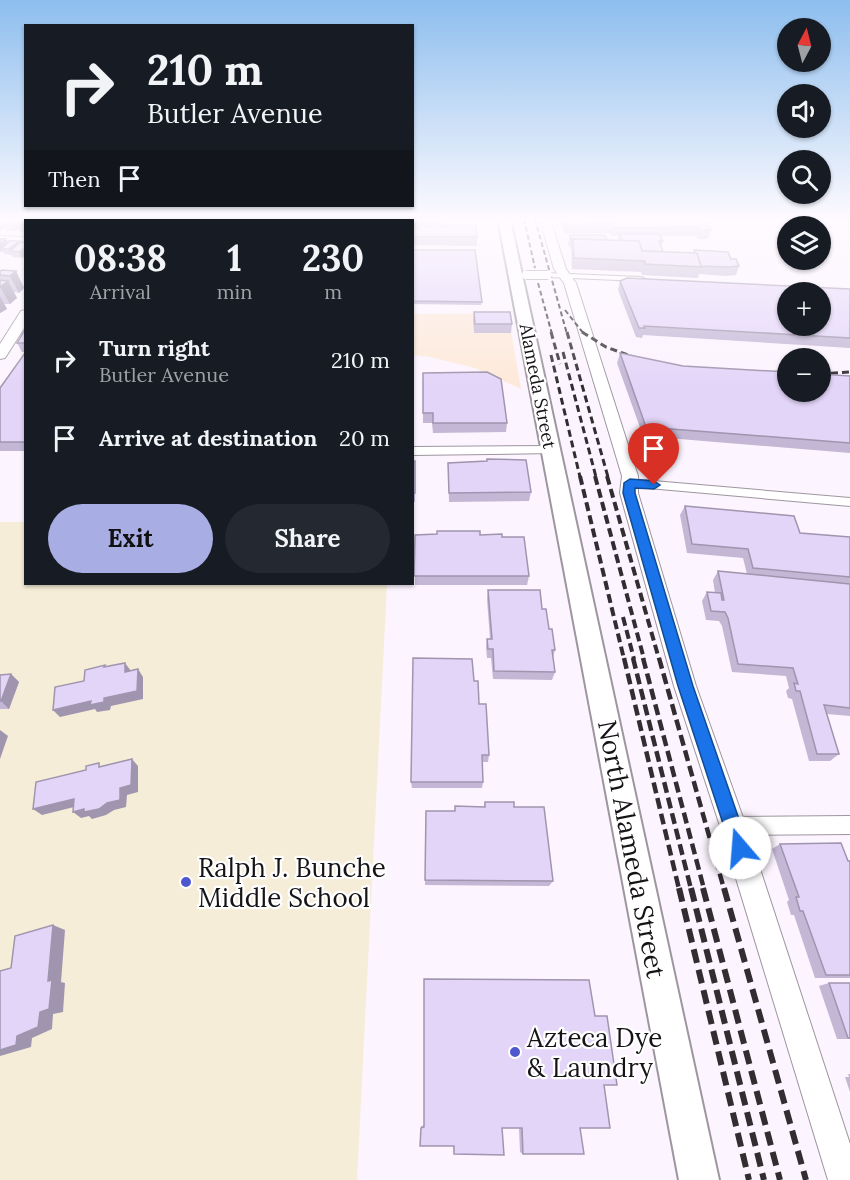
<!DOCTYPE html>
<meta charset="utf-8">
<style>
:root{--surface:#171b24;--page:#242831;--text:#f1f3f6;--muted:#9ea1a6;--accent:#a8ade4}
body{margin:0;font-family:Lora,serif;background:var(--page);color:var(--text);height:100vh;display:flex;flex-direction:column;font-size:22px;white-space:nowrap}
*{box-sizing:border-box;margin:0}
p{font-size:20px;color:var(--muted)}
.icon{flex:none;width:33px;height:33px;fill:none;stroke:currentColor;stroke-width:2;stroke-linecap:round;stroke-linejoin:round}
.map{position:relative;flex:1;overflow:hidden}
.sheet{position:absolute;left:24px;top:219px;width:390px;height:366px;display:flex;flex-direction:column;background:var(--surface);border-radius:0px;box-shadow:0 2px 4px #0004}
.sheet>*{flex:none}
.guide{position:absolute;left:24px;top:24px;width:390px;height:183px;border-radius:0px;box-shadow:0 2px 4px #0004;background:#171b24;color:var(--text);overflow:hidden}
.needle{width:39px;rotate:7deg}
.buttons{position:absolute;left:777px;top:18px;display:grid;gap:12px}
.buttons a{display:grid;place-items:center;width:54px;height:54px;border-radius:50%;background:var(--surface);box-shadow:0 2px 4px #0004;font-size:30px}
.pin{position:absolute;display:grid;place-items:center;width:51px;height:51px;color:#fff;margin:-62px -26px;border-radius:50% 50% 50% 0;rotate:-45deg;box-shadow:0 0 6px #0007}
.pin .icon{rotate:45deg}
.me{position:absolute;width:66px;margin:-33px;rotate:342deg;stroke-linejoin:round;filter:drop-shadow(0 0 4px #0008)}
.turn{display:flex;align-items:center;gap:21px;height:126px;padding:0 24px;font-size:27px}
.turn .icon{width:78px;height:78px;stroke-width:2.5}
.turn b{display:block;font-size:42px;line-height:51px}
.then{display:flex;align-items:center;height:57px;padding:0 24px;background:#0003;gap:12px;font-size:22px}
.eta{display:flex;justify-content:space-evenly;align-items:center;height:102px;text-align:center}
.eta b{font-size:36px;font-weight:700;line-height:42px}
.action{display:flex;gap:12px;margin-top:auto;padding:12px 24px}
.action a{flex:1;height:69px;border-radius:36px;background:var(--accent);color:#111;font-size:24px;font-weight:700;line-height:69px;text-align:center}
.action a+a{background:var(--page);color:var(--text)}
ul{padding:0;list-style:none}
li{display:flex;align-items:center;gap:18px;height:78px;padding:0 24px}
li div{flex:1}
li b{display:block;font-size:22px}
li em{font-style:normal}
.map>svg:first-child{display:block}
.commercial{fill:#fde9d9}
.education{fill:#f5edd7}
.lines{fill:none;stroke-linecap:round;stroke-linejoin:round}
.street-casing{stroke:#9e969f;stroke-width:2}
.secondary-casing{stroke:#9e969f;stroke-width:2}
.primary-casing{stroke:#9e969f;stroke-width:4}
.street{fill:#fff;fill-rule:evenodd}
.secondary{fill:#fff;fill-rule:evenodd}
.primary{fill:#fff;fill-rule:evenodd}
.rail-far4{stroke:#312d31;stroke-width:2;stroke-dasharray:5 3;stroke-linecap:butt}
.rail-far3{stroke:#312d31;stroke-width:3;stroke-dasharray:7 4;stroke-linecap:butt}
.rail-far2{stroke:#312d31;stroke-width:4;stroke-dasharray:9 4.5;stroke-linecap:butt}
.rail-far1{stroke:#312d31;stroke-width:4.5;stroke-dasharray:11 5;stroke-linecap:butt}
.rail{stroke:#312d31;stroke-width:6;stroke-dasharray:14 7;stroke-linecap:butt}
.street-bridge-casing{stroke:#9e969f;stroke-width:10;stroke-linecap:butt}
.street-bridge{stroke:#fff;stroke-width:8}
.wall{fill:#c3b7d5}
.shaded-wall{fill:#9f95ae}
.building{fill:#e3d5f8;stroke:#9f95ae;stroke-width:1.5;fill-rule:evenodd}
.route{fill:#1a73e8;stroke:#114b97;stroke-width:1.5}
.poi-dot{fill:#4f57ce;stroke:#fff;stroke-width:2}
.labels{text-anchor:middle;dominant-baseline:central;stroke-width:4.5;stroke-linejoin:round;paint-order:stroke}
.far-street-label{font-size:18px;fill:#161316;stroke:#fff}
.near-street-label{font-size:26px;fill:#161316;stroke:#fff}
.near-poi-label{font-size:26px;fill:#161316;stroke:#fff;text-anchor:start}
</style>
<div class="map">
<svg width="850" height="1180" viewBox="0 0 850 1180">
<rect width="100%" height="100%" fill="#fcf4fe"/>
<path class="commercial" d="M508,313L521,389L475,368L430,357L413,355L412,314Z"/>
<path class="education" d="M0,522H25L26,584H387L357,1180H0Z"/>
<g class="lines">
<defs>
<g id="street">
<path d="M0,236L26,237V241L0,240Z"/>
<path d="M545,273L641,277L645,279L641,281L548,277H545Z"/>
<path d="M551,446L557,450L555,453L412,455V447Z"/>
<path d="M630,479L850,498V506L626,486L624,483Z"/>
<path d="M850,816V834L733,835L727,832L724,826L727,820L733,817Z"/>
</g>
<g id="secondary">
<path d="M80,219H91L80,220Z"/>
<path d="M540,219H550L566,269L576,283L638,476V493L696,686L746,826L850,1144V1180H828L720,826L674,686L620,493L622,476L564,283L554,269Z"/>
<path d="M26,310V325L5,358L0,359V344L21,311Z"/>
</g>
<path id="primary" d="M498,219H510L719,1180H679Z"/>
</defs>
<use href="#street" class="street-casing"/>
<use href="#secondary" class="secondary-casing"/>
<use href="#primary" class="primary-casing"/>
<use href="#street" class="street"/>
<use href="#secondary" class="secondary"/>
<use href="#primary" class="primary"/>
<g class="rail-far4">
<path d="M524,219L535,268"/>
<path d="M535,219L567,334"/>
<path d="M538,283L552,334"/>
<path d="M565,310L584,334"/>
</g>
<g class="rail-far3">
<path d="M551,332L560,364"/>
<path d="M567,332L608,477"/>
<path d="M582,332L606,347L639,359"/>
<path d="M563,352L596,477"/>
<path d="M551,355L580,477"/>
<path d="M820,374L850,372"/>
</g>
<g class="rail-far2">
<path d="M580,476L624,659"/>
<path d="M595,476L644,659"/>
<path d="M607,476L659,659"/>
<path d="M623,617L634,659"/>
</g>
<g class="rail-far1">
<path d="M624,658L679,889"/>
<path d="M633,658L691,889"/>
<path d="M643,658L704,889"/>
<path d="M659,658L724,889"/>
</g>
<g class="rail">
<path d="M679,888L749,1180"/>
<path d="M691,888L764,1180"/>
<path d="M703,888L780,1180"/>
<path d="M724,888L806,1180"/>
</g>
<defs>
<path id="street-bridge" d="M526,275H548"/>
</defs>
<use href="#street-bridge" class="street-bridge-casing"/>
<use href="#street-bridge" class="street-bridge"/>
</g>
<g class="wall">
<rect x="108" y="219" width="30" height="1"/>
<path d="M160,219H190L189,220H160Z"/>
<path d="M223,219H266L231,220H224Z"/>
<rect x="321" y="219" width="58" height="1"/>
<path d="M442,219V225L477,237V246L413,245V229H419L413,228V220Z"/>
<path d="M562,219H703L711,230L708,239H698L696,236H660L663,241L661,247L663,252L693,253L694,250L731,259L739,266L736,275L726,276L699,274L698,278L642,275L641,272L572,269L571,250L568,244L570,235L607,240H617L618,236H611L609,233H565L561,223Z"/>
<path d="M24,222L22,223L23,225L15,231H7L5,227L0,230V223L5,225Z"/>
<path d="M26,224V232H20L19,229Z"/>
<path d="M0,239L8,243L19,241L20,243H26V255L22,258L13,257L12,255L4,254L2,251L0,252Z"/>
<path d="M412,250L482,302L481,305L412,304Z"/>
<path d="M0,271H16L24,288L19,293L14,292L17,298L10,304H4L7,309L0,313Z"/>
<path d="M620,281L850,289V348L643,335L642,338L636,337L618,290Z"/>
<path d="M474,312L512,324L511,333H474L473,321Z"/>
<path d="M26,328V352H22L17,343Z"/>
<path d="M26,353V451H0V388Z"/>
<path d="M620,353L683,366L850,376V453L643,436L617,363Z"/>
<path d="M423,373L507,423L506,432L433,433L432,423H423Z"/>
<rect x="412" y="461" width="3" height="41"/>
<path d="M448,463L531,492L529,501L449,502Z"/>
<path d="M685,506L800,533L850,537V716L827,714L839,754L830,761H809L792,699L788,698L786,691L789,688L786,676L732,672L722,626L719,621L706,620L702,601L707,592L715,593L713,580L718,571L747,574L743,558L687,553L680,515Z"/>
<path d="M415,535H480L502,537L529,576L527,585H415Z"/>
<path d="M488,590L542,609L555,650L553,657L555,672L552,680L493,679L491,658H487L486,647L487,639H490L487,599Z"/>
<path d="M11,674L19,682L9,709H0V675Z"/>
<path d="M474,681L489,755L488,762H482L483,782L482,788H412L411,782Z"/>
<path d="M485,802L514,807L553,881L549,886L425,885L426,811H455V806L484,807Z"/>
<path d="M780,844L850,861V978H815L794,915H791L787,902L789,900L772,849Z"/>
<path d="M829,983H850V1039H837L819,986Z"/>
<path d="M848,1074H850V1092L845,1077H849Z"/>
<path d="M604,1085L580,1128L523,1154L520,1152L519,1128H502L454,1154L453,1146H420L421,1126Z"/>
</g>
<g class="shaded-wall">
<path d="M17,219H22L24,222L22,223L23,225L15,231L12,226Z"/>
<path d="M5,224V227L1,230L0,228Z"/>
<path d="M6,239L9,245L1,249L2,251L0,252V244Z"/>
<path d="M19,241L22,247L10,251L9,249Z"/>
<path d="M26,247V255L22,258L19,252Z"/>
<path d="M16,271L24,288L19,293L10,276Z"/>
<path d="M8,281L17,298L10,304L0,287Z"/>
<path d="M0,296L7,309L0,313Z"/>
<path d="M125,663L131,671L125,672Z"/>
<path d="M138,669L143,677V699L111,706L110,710L97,712L95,709L60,717L53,710L104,698Z"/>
<path d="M11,674L19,682L9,709L1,701Z"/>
<path d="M0,730L8,736L0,759Z"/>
<path d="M132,759L138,766V792L127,795L126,807L114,810L106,815L92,819L89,816L81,818L73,812L84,809L120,788Z"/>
<path d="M74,799L82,805L42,815L33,809Z"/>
<path d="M53,925L65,930L61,982L65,983L63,1012L53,1014L52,1029L32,1038L31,1047L0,1056V1050L17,1036L40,1012L48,981Z"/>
</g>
<g class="building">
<path d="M12,219H20L12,226L4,225Z"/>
<path d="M31,219H42L41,220H30Z"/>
<path d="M564,219H703L711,230H700L699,227L613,228L611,224L566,225Z"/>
<path d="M25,224L26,229H19Z"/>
<path d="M476,225L477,237H413V229H419V226Z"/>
<path d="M619,234H659L663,241H659L663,252L642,251L639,241H623Z"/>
<path d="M570,235H605L607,240L573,239L572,242Z"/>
<path d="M0,239H6L0,244Z"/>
<path d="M573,239L639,241L642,251L697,253L702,267L645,264V261L574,258Z"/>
<path d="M10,241H19L9,249H1Z"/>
<path d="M21,242L26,243V247L19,252L10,251Z"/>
<path d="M412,250H475L482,302L412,301Z"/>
<path d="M694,250L728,252L731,259H736L739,266L729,267L701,266L697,253H695Z"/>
<path d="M2,270L16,271L10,276L0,275V271Z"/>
<path d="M627,278L850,289V338L644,326L645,328H639L620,281ZM788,292H820V326H788Z"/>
<path d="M0,280L8,281L0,287Z"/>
<path d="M474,312H510L512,324H475Z"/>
<path d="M26,328V343H17Z"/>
<path d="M25,353H26V442H0V388Z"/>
<path d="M620,353L683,366L788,372V392H820V374L850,376V443L646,427Z"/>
<path d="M487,372L501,379L507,423H433V413H423V373Z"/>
<path d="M487,459L526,460L531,492L449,493L448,463L487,461Z"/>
<rect x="412" y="461" width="3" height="32"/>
<path d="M685,506L794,516L800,533L850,537V577L753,568L748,549L692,544Z"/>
<path d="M437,531H480V535L502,534V537H524L529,576H414L415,535L437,534Z"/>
<path d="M718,571L850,584V708L824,705L839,754H817L800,691H796L794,683L798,684L793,668L738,664L728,618L725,612L711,611L707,592L721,593L722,600H724Z"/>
<path d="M488,590H540L542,609H546L549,629H552L555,650H552L555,672L494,671L493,649H488L487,639H492Z"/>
<path d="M413,658L472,659L474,681H478L479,704H486L489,755H482L483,782H411Z"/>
<path d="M125,663V672L138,669L137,691L104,698V702L90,705L91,701L53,710L55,687L84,681L85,670L105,665L104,667Z"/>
<path d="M11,674L1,701H0V675Z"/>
<path d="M132,759L131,785L120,788V800L107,803L99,809L84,812V809L73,812L74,799L33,809L36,782L86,770V766L99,763V767Z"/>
<path d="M485,802H514V807H544L553,881L425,880L426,811H455V806L485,807Z"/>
<path d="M841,843L848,861H850V975H826L803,911H800L796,897H799L780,844Z"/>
<path d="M53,925L48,981L52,980L49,1009L40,1012L38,1027L17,1036L16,1045L0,1050V971L11,968L15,936Z"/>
<path d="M424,979L589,980L595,1016H607L617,1085H604L610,1128H580L584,1154H523L522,1128H502L504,1155L454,1154V1146H420L421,1128L424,1127Z"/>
<path d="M829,983H850V1038H848Z"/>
</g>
<linearGradient id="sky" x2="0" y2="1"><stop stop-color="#8dbeee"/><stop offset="0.57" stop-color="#fefaff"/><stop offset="1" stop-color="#fefaff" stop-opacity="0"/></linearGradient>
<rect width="850" height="385" fill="url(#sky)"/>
<path class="route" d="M630,479L654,481L660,485L654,489L635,488V493L693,686L749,848L747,855L740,857L734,855L731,848L678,686L623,493L624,483Z"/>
<g class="poi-dot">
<circle cx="186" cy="882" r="6"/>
<circle cx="515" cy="1052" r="6"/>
</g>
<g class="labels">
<g class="far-street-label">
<text transform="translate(538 386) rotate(79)">Alameda Street</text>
</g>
<g class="near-street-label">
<text transform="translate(632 849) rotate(79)">North Alameda Street</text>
</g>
<g class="near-poi-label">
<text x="198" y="867">Ralph J. Bunche<tspan x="198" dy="30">Middle School</tspan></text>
<text x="527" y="1037">Azteca Dye<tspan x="527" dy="30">&amp; Laundry</tspan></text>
</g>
</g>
</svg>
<div class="buttons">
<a><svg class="needle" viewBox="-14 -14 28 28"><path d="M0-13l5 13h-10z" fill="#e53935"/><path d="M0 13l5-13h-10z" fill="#9ea1a6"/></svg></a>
<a><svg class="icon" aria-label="sound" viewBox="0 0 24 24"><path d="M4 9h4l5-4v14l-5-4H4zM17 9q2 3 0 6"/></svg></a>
<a><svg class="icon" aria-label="search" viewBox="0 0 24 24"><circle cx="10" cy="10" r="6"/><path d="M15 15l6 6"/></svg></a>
<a><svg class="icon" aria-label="layers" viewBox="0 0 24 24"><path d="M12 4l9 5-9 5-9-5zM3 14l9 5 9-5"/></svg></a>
<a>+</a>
<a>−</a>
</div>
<div class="pin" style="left:654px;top:485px;background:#d93025"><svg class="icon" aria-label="arrive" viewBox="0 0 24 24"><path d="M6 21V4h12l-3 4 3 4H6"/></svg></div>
<svg class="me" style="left:740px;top:848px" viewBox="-20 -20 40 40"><circle r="19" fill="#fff"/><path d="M0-13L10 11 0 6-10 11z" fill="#1a73e8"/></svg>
<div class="guide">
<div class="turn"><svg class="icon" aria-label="right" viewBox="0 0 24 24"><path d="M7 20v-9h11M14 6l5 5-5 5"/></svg><div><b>210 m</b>Butler Avenue</div></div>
<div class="then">Then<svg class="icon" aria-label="arrive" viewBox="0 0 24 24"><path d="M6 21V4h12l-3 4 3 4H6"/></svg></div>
</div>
<section class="sheet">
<div class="eta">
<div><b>08:38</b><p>Arrival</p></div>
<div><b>1</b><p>min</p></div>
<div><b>230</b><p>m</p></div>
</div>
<ul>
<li><svg class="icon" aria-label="right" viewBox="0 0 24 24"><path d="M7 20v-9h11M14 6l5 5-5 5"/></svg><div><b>Turn right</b><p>Butler Avenue</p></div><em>210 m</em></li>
<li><svg class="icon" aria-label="arrive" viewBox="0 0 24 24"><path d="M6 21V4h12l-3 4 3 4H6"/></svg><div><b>Arrive at destination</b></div><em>20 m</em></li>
</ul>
<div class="action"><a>Exit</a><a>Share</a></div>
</section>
</div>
